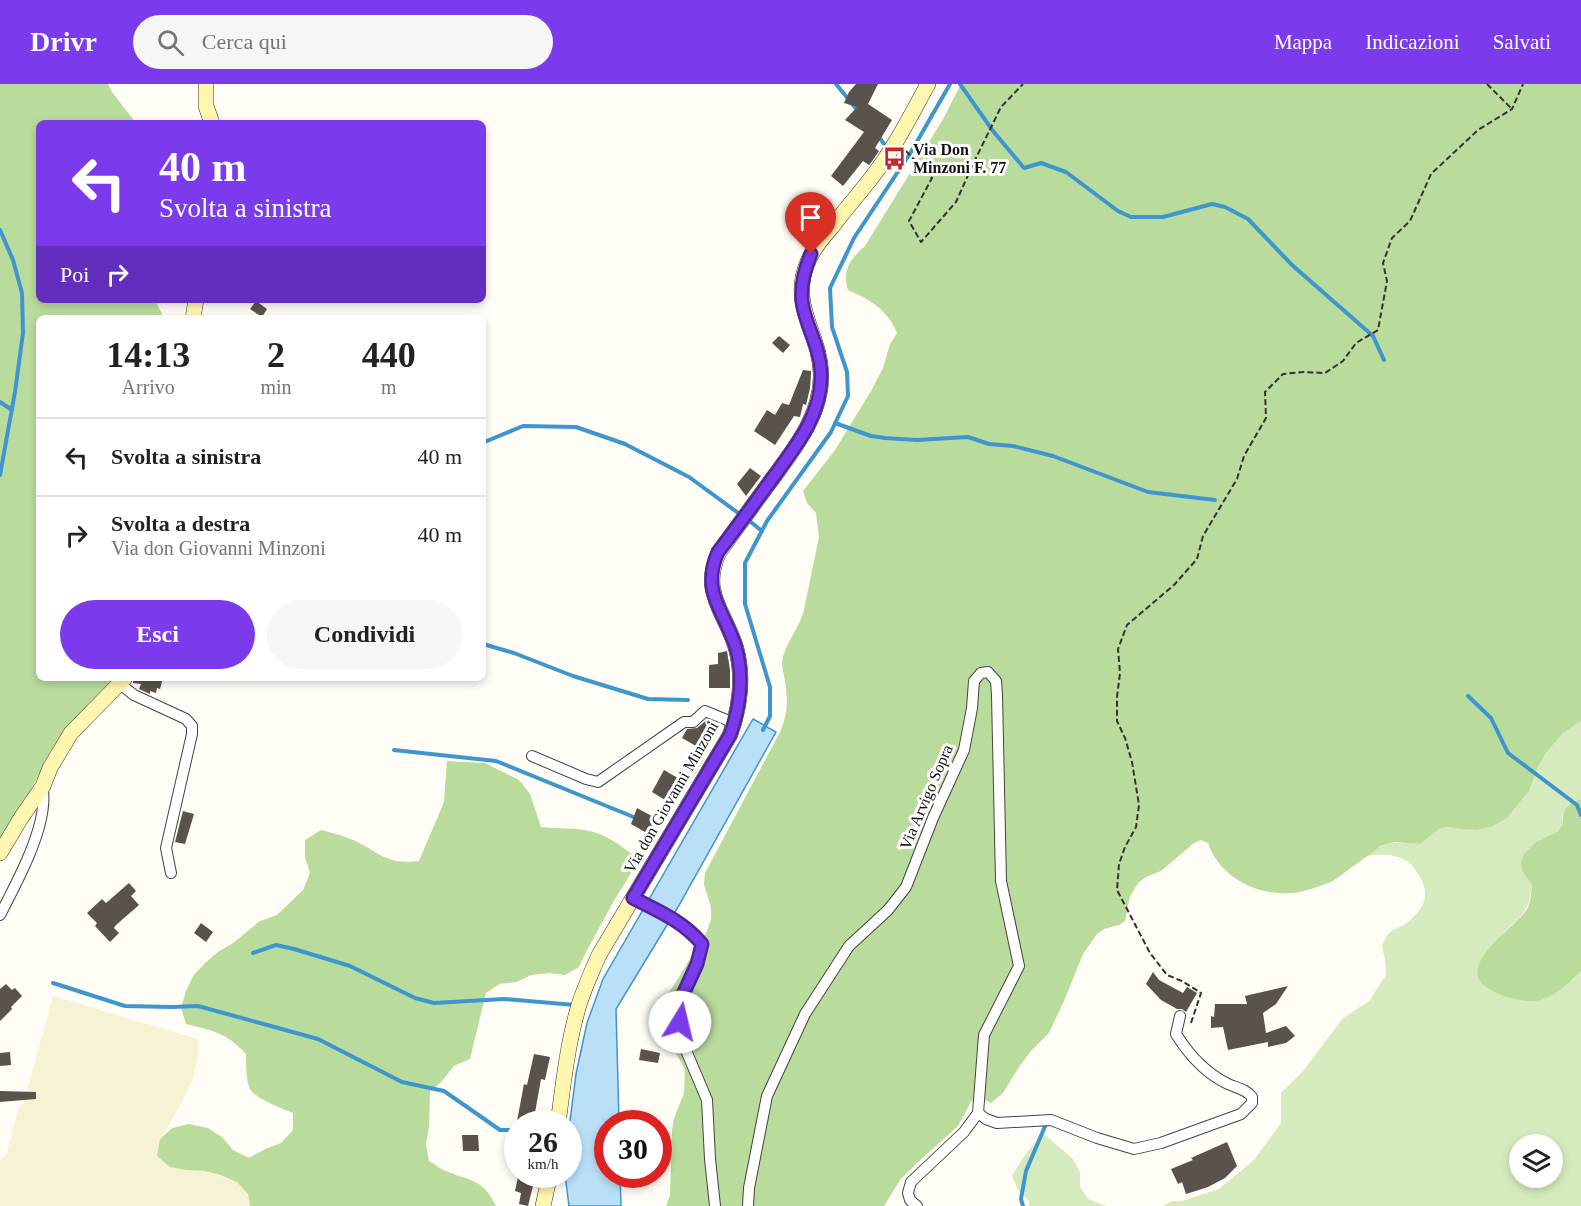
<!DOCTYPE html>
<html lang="it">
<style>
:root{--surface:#fff;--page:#f6f6f6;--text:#222;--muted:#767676;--line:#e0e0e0;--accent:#7c3aed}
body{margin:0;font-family:"Times New Roman",serif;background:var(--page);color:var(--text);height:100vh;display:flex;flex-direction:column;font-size:22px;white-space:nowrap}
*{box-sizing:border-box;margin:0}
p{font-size:20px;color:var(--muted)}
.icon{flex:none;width:33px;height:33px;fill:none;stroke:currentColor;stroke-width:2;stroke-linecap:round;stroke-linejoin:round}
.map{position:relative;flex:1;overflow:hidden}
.side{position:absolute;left:36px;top:231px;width:450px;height:366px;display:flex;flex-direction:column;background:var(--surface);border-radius:9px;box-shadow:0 3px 9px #0003}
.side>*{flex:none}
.guide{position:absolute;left:36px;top:36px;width:450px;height:183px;border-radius:9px;box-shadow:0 3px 9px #0003;background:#7c3aed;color:#fff;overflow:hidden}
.fabs{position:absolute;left:1509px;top:1050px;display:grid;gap:12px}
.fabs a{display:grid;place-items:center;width:54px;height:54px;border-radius:50%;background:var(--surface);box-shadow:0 3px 9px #0003;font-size:30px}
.speed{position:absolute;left:504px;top:1026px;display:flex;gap:12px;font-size:30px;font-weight:700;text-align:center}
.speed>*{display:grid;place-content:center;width:78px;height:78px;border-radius:50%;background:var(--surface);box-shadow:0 3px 9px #0003;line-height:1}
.speed small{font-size:15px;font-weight:400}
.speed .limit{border:9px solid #d22;background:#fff;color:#111}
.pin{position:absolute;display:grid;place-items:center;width:51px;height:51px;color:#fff;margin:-62px -26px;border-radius:50% 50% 50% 0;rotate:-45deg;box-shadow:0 0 6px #0007}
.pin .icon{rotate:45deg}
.me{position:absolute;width:66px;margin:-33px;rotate:9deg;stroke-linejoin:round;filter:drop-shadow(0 0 4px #0008)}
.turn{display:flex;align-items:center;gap:21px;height:126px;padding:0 24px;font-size:27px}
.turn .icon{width:78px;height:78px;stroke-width:2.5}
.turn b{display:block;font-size:42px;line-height:51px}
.then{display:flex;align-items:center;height:57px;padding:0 24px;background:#0003;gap:12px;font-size:22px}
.eta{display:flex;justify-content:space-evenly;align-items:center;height:102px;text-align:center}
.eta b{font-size:36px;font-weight:600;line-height:42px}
.button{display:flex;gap:12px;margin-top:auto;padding:12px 24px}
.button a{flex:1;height:69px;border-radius:36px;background:var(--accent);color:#fff;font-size:24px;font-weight:600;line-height:69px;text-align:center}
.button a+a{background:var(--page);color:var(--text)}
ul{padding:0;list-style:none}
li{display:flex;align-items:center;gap:18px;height:78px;padding:0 24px;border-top:2px solid var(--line)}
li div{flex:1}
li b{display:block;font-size:22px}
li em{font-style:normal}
header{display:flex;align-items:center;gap:36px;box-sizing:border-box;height:84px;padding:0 30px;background:var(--accent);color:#fff}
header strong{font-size:28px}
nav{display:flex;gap:33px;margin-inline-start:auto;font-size:21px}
.search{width:420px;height:54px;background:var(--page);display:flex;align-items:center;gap:15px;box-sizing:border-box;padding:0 21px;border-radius:33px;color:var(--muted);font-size:22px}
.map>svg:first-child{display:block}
.farmland{fill:#f6f3d4}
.green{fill:#d5ebbd;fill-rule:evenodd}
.forest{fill:#b9dc9c}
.pitch{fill:#e6f2cf}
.water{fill:#b9e0f7;stroke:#3f96cf;stroke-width:1.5}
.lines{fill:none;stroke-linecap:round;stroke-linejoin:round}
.stream{stroke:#3f96cf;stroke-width:4}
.building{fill:#5a524d}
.street-casing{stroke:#444;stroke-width:12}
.secondary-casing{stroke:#333;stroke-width:16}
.path{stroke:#333;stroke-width:2;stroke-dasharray:6 3;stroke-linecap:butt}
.street{stroke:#fff;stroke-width:10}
.secondary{stroke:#fff6b0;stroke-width:15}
.route-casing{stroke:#51269a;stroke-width:15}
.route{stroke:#7c3aed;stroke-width:10}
.labels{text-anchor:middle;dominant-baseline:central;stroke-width:6;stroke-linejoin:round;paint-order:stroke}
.poi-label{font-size:16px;font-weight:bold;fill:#111;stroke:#fff;text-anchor:start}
.street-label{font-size:16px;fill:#111;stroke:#fff}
</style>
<header>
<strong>Drivr</strong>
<div class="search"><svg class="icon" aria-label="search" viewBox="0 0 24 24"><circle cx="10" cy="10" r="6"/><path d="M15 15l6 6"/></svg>Cerca qui</div>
<nav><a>Mappa</a><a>Indicazioni</a><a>Salvati</a></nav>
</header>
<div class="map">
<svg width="1581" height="1122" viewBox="0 0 1581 1122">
<rect width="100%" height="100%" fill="#fffdf5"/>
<path class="farmland" d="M53,912L198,955V972L193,994L179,1024L160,1055L157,1072L186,1086L204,1087L237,1098L248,1110L250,1122H0V1076L6,1072L19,1022L23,1021Z"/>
<g class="green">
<path d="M1581,637V715L1574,717L1562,732L1563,740L1557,748L1537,757L1522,787L1532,801C1528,830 1524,829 1504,848L1506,912L1513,915L1572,897L1581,887V1122H1163L1172,1117H1182L1219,1105L1254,1076L1281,1039V1009L1303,987L1343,934L1369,917L1386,891L1385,876L1382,861C1384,858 1386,852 1389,849C1393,845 1401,843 1405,840C1429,822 1431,807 1414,784C1403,769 1382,770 1366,772C1387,757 1394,758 1420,760L1439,745L1446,743L1461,745L1493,742L1507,734L1529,707L1538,683L1546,669L1563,649ZM1520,1060H1552V1094H1520Z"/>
<path d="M1044,1050L1073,1075L1080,1088V1103L1088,1115L1106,1122H1029V1117L1018,1106L1012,1092C1022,1075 1029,1063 1044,1050Z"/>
</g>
<g class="forest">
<path d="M0,0H108L112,8L136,39H39V216H155L164,234H39V594H113L100,611L69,640L47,675L24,719L0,757Z"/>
<path d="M961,0H1581V637L1563,649L1546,669L1538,683L1529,707L1507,734L1493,742L1477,746L1461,745L1446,743L1439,745L1420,760L1395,758L1381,762L1333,797C1320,802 1305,808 1292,809C1256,812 1220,793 1208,759L1201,756L1194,759L1161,787L1146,793L1139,798L1130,812L1125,837L1119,841L1104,845L1097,850L1083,870L1064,917L1049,949L1032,966L1021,980L1003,1009L991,1019L977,1012L971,1018L958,1042L916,1080L900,1096L884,1122H666L670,1111L672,1046L674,1034L684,1009L685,985L661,944L659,933L669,909L707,847L711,835V823L704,801L705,789L780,648C788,629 788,617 785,597C784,591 782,584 782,578C783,565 798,544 803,530L819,453L816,429L807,419L803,407L835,366L871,307L883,284L890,260L897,249C888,226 869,215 848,206C842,186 850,175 865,162L942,37Z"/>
<path d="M447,677L485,679L519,696L530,710L541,743C558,745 577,743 594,748C610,753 626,765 639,776L615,815L586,868L579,883L565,891L549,889L531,891L517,898L500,900L486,909L470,975L454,982L442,997L430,1008L429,1043L426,1060L429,1077C435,1080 440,1085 446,1087C472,1098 482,1094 496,1122H250L248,1110L237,1098L220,1091L204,1087L186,1086L170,1083L157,1072L160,1055L172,1044L189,1040L208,1044L222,1053L233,1066L249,1074L265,1065L281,1059L293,1046V1029C281,1024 257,1016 250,1005C246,997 246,979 246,970C226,948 213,947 186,940L181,924L186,907L193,892L205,879L218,868L233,859L260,837L277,831L303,806L310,789L305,773V756L321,746C332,749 342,751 353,756C380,768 384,781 419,777L444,718Z"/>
<path d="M1581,715V887C1570,899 1552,915 1535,917C1521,918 1503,913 1491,906C1450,885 1514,844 1525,828C1531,821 1531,810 1532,801L1522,787L1521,778L1524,770L1537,757L1557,748L1563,740C1561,727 1568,719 1581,715Z"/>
</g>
<path class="pitch" d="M695,669L705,675L693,694L683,688Z"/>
<path class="water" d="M753,635L776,648L678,823L616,925L619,1039L608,1040V1090L620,1091L621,1122H569L565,1091L568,1090L569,1045L576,990L587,939L603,895Z"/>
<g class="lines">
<g class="stream">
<path d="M836,0L858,27"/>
<path d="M960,0L993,47L1024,84L1041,79L1066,88L1118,127L1131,133H1163L1212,120L1225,123L1248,135L1292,181L1373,252L1384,276"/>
<path d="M878,52L888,65"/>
<path d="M893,71L902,82"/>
<path d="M0,146L13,176L22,209L23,249L15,308L0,391"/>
<path d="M0,318L12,326"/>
<path d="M835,339L871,352L885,354L917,356L968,353L989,360L1013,362L1053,372L1148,408L1215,416"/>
<path d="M483,356L487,357L523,342L576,343L625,360L689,393L741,431"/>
<path d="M747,435L762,447"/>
<path d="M483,560L514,569L573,592L648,615L688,616"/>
<path d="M1468,612L1491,634L1508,669L1577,721L1581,731"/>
<path d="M763,646L770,632V603L745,520V479L767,437L831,348L848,312L847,288L832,243L830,204L854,154L911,68L950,0"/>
<path d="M394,666L496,677L636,734"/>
<path d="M253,869L276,861L294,865L350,882L415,914L434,919L504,915L575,921"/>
<path d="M53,899L125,922L172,923L198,922L318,955L402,998L444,1007L500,1046H518"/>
<path d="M1023,1122L1021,1115L1026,1087L1046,1040"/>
</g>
</g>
<g class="building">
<path d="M856,0H878L868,20L892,36L875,64L879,67L870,80L869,81L863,77L843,102L831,92L864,48L845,36L857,23L844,19L849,8Z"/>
<path d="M803,126L812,130L806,142L796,136Z"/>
<path d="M256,217L267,225L262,233L250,225Z"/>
<path d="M779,252L790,261L783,269L772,259Z"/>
<path d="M803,286L811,287V290L810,304L806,321L803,320L800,333L794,332L775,361L754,347L767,326L775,331L782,319L789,321Z"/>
<path d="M750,384L761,392L746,412L737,400Z"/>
<path d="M727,567L730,586V604H709V581L718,580V569Z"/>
<path d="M134,594H163L160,605L157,604L156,609L150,607V610L139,605L141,600L133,599Z"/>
<path d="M707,636L718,640L703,666L682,654L687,645L697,644Z"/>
<path d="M664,686L683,697L670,719L652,708Z"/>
<path d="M637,724L661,737L652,752L631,740Z"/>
<path d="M183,727L194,730L185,760L175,758Z"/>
<path d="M129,799L136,807L131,812L139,821L116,841L114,844L119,849L110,858L95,842L97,839L87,829L102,815L106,819Z"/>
<path d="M201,839L213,848L206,858L194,849Z"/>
<path d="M1153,888L1159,896L1183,909L1187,903L1197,909L1186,928L1182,925H1177L1161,916L1146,900Z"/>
<path d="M6,900L12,906L15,904L22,912L11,923L12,925L0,937V905Z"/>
<path d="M1288,902L1276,920L1263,929L1266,949L1286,942L1295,952L1286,959L1268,963V958L1228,966L1223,943L1211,944V932L1214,933L1215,920H1247L1245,912Z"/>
<path d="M641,965L660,969L658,979L639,976Z"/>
<path d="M10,968L11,981L0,982V969Z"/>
<path d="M534,970L550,973L545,996L541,995L533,1040H531L517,1037L524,1000L527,1001Z"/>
<path d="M0,1007L36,1008V1015L0,1018Z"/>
<path d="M462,1051H478L479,1067H463Z"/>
<path d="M1227,1058L1237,1082L1225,1094L1208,1103L1186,1110L1182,1098L1178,1100L1171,1085L1193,1076L1191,1074Z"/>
<path d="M525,1090H536L528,1122L519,1120L521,1109L515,1107L518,1093L524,1095Z"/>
</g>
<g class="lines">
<defs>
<g id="street">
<path d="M120,600L134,611L186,635L192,642V650L166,764L171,789"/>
<path d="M532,672L586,695L598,698L684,638H693L705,627L734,639"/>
<path d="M633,814C658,827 684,838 702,860L697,880L679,919V938L682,957L707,1016L710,1075L715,1122"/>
<path d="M0,831C15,802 41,754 43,721C44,715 43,708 43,702"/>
<path d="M978,1029L986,1035L997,1039L1051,1036L1097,1054L1134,1065L1161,1059L1241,1030L1252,1019V1013C1246,1005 1237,1004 1228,1000C1205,989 1189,971 1176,950L1180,932"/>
<path d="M748,1122L749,1104L767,1012L805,930L849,862L888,826L906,803L933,734L964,666L972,624L974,597L981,589L988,588L996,597L997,611L1001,797L1019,882L984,951L978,1029"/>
<path d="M917,1122L910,1116L908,1109L911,1098L964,1048L978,1029"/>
</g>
<g id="secondary">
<path d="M206,0V22L212,39"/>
<path d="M193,234L196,216"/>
<path d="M0,769L21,734L43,702L50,684L71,649L125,594"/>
<path d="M558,1040C563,1002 567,964 577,928C582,908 591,890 599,871L730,651C740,623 744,593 736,564C725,527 700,509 719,468C735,446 751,424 767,402C791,369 822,333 821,290C820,249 790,223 807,180C812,166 822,154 832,143C844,127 857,112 869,97C893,67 910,33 928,0"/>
<path d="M543,1122L550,1090"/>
</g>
</defs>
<use href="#street" class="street-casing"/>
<use href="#secondary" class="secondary-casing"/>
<g class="path">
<path d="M1487,0L1512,25"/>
<path d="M906,67L932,94L909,137L921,158L956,118L973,80L1001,23L1023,0"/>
<path d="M1191,939L1201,909L1182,897L1167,891L1150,869L1117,806L1119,780L1125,763L1136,743L1139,721L1132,678L1125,654L1117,637V613L1120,589L1118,565L1127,541L1174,501L1197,475L1203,452L1237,395L1244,372L1266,334L1265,308L1283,290L1303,288L1325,289L1343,277L1356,259L1378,246L1387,197L1383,179L1392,154L1410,137L1431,90L1478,46L1512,25L1523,0"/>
</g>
<use href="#street" class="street"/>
<use href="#secondary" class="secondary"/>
</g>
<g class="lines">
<defs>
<path id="route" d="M680,938L679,919L697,880L702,860C683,837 658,827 633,814L730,651C740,624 744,592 736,564C725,527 700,509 718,468C735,446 751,424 767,402C791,368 823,333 821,289C820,263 808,247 803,223C799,205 804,187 811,170"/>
</defs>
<use href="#route" class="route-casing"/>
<use href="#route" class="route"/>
</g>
<defs>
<symbol id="bus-bare" viewBox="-9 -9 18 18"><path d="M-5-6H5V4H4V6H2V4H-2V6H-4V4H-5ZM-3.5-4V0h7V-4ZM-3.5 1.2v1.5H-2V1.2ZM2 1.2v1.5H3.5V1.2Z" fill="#c4262e" stroke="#fff" stroke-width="2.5" paint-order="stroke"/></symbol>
</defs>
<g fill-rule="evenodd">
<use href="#bus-bare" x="878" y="58" width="33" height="33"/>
</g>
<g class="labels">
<g class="poi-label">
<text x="913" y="65">Via Don<tspan x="913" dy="18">Minzoni F. 77</tspan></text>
</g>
<g class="street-label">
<text transform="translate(671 713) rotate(-60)">Via don Giovanni Minzoni</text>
<text transform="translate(926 713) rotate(-67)">Via Arvigo Sopra</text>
</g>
</g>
</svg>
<div class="fabs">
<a><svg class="icon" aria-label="layers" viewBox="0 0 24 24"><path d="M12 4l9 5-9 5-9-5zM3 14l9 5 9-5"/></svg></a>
</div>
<div class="speed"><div>26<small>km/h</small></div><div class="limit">30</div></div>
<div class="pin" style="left:811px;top:170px;background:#d93025"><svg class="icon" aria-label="arrive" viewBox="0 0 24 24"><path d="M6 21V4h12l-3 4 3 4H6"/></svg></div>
<svg class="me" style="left:680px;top:938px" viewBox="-20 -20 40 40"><circle r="19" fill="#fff"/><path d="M0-13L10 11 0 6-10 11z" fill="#7c3aed"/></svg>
<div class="guide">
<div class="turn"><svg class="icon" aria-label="left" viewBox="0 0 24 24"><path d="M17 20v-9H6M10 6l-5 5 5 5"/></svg><div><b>40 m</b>Svolta a sinistra</div></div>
<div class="then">Poi<svg class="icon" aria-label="right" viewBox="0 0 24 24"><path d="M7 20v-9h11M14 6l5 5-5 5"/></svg></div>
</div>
<section class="side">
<div class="eta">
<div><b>14:13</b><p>Arrivo</p></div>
<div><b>2</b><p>min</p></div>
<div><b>440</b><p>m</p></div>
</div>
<ul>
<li><svg class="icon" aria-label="left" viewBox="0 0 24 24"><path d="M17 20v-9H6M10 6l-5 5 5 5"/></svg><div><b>Svolta a sinistra</b></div><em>40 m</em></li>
<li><svg class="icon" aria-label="right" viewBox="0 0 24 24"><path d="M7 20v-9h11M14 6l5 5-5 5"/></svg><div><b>Svolta a destra</b><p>Via don Giovanni Minzoni</p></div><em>40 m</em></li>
</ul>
<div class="button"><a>Esci</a><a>Condividi</a></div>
</section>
</div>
